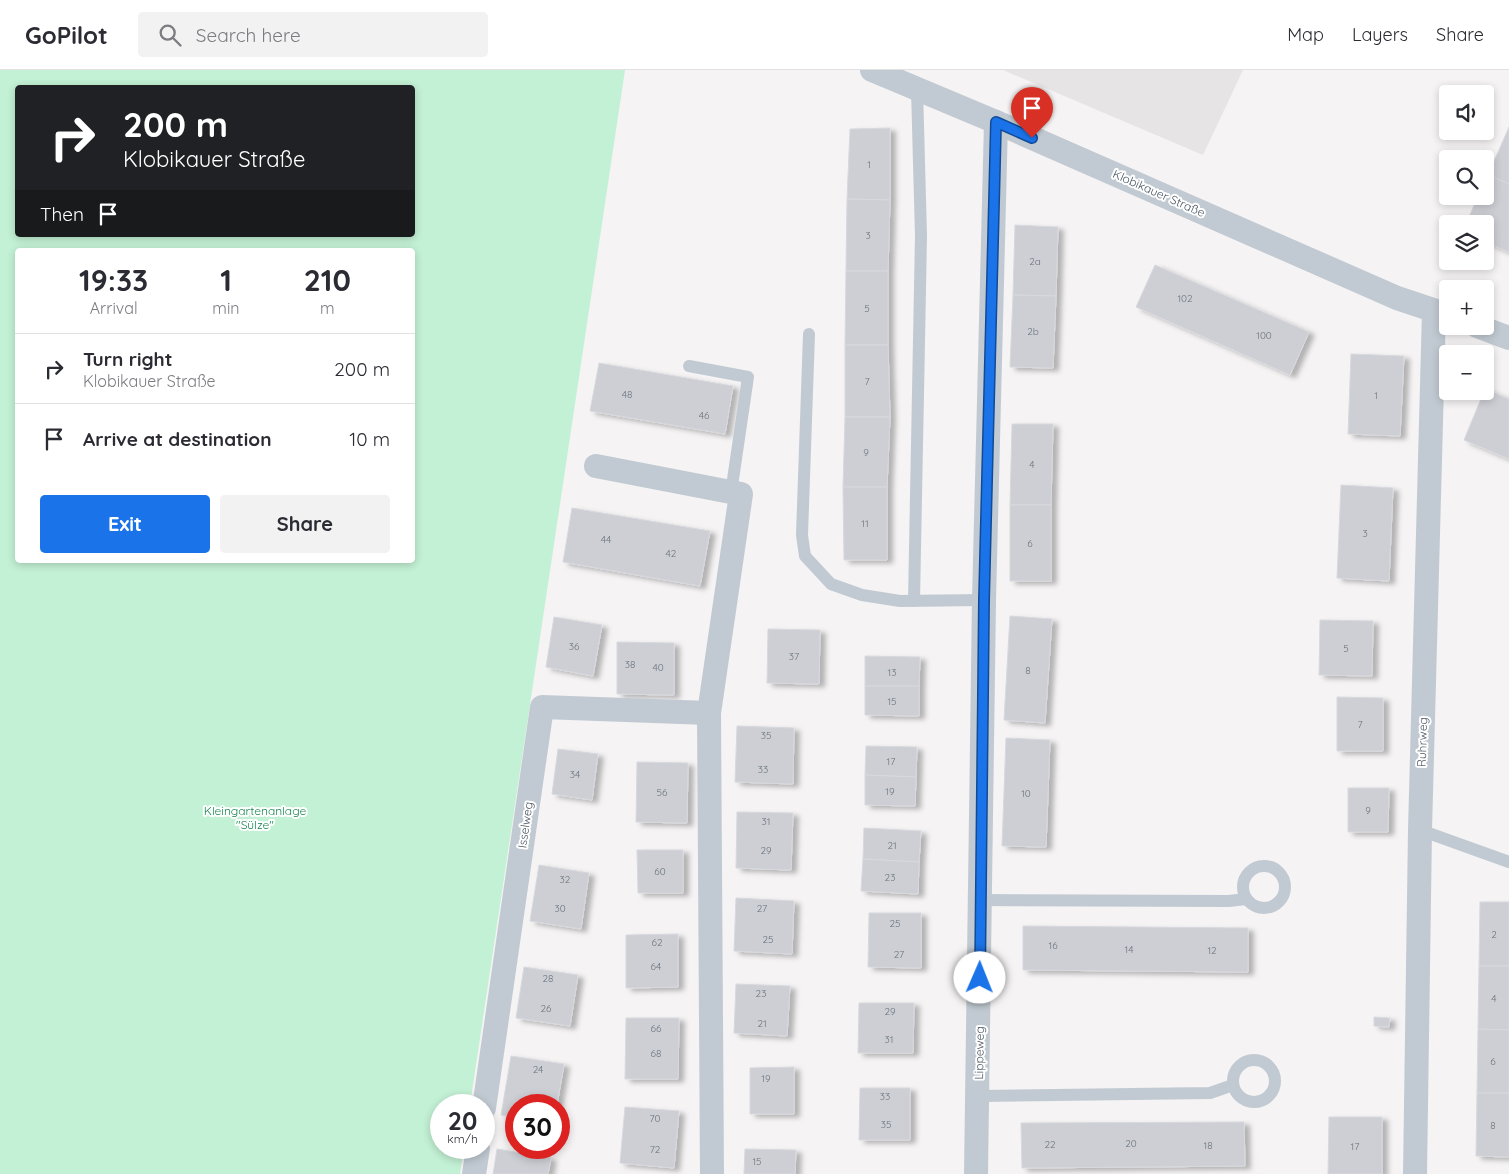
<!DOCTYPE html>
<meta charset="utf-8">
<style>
:root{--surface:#fff;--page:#f2f2f3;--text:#2b2b33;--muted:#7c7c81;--line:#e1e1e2;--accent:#1a73e8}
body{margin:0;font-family:Quicksand,sans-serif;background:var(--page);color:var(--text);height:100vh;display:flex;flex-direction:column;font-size:19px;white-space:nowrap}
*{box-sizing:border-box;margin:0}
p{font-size:16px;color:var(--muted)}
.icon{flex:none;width:28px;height:28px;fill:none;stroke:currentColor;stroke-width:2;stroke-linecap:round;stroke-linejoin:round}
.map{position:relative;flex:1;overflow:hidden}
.details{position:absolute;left:15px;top:178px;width:400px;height:315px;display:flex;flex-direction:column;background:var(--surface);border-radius:5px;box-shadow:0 2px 8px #0003}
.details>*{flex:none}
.banner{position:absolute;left:15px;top:15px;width:400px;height:152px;border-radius:5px;box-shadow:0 2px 8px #0003;background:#202124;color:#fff;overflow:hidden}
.tools{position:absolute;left:1439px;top:15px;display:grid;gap:10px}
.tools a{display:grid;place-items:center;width:55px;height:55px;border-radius:5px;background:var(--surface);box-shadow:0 2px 8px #0003;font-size:25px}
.speed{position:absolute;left:430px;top:1024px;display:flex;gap:10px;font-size:25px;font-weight:700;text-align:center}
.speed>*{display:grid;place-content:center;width:65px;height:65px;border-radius:50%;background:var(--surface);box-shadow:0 2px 8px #0003;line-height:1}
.speed small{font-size:12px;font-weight:400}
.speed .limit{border:8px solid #d22;background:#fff;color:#111}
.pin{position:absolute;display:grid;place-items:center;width:42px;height:42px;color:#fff;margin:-51px -21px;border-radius:50% 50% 50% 0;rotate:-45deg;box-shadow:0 0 5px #0007}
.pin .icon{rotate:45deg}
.me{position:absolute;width:55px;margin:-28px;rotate:1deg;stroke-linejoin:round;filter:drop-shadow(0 0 4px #0008)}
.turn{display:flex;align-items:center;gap:18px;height:105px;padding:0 25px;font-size:22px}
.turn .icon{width:65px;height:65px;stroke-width:2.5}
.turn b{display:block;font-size:35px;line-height:42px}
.then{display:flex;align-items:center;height:48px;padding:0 25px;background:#0003;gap:10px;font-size:19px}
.eta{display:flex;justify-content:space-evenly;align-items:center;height:85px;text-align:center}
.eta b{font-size:30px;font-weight:700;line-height:35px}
.cta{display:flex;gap:10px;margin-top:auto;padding:10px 25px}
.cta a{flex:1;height:58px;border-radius:5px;background:var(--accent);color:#fff;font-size:20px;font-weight:700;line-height:58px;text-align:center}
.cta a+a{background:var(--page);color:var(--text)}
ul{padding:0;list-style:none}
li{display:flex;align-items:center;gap:15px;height:70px;padding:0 25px;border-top:1px solid var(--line)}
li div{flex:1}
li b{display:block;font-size:19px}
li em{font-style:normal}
header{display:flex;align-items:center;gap:30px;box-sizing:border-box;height:70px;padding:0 25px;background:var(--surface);border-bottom:1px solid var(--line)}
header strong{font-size:24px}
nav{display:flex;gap:28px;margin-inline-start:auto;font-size:18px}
.search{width:350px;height:45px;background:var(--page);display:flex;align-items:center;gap:12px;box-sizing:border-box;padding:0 18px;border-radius:5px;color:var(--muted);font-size:19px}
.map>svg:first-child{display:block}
.education{fill:#e6e4e5}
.green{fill:#c3f1d5;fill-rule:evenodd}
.building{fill:#cdcfd5;stroke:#d7d9de;filter:url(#shadow)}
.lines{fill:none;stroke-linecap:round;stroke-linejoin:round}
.lane{stroke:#c1cad2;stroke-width:12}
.street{stroke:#c1cad2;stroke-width:24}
.route-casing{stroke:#114b97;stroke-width:12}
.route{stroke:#1a73e8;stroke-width:9}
.labels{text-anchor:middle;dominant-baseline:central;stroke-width:4;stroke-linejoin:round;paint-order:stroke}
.number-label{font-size:10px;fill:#6b747e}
.street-label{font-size:12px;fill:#4a5661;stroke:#fff}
.park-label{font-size:12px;fill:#17864f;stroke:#fff}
</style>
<header>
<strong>GoPilot</strong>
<div class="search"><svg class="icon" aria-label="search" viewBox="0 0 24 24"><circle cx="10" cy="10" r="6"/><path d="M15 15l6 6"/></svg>Search here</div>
<nav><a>Map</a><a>Layers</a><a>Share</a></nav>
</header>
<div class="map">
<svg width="1509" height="1104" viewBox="0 0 1509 1104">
<defs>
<filter id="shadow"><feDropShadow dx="5.5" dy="3" stdDeviation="2.5" flood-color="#0004"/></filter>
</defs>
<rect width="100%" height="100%" fill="#f5f3f3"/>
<path class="education" d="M1003,0H1243L1203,85Z"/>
<path class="green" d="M0,0H625L470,1035H441V1078H464L460,1104H0ZM18,18H412V165H18ZM18,180H412V490H18Z"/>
<g class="building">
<path d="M1509,57V114L1488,105Z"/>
<path d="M890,58V130L847,129L850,59Z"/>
<path d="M1488,105L1509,114V182L1485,172V154H1466L1478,126H1485V111Z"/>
<path d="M847,129L890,130L888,201H846Z"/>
<path d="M1015,155L1058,157L1056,226L1013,225Z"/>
<path d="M1155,195L1309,262L1290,305L1136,237Z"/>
<path d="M846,201H888V275H845Z"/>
<path d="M1013,225L1056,226L1053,298L1010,297Z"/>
<path d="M845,275H888L890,347H845Z"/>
<path d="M1351,284L1404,286L1400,366L1348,364Z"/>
<path d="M599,293L733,316L725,364L590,341Z"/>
<path d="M1485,319L1509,329V389L1464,370Z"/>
<path d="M845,347H890L887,417H843Z"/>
<path d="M1012,354H1053L1051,435H1010Z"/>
<path d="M1341,415L1393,418L1389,511L1337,508Z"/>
<path d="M843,417H887V490H844Z"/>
<rect x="1010" y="435" width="41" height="76"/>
<path d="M572,438L710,461L700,516L563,492Z"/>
<path d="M1010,546L1052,549L1045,653L1004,650Z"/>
<path d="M554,547L602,555L593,606L546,597Z"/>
<path d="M1320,550L1373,551L1372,606L1319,605Z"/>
<path d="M768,559L820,560L819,614L767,613Z"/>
<path d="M617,572L674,573V625L617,624Z"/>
<path d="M865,586L920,587L919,616H865Z"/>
<path d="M865,616H919V646L865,645Z"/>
<path d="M1337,627L1383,628V681H1337Z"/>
<path d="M737,656L794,658L793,714L735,712Z"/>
<path d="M1006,668L1050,670L1046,777L1002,776Z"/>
<path d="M866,676L917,677L916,707L865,705Z"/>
<path d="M558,679L598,684L592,730L552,724Z"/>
<path d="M637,692L688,693L687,753L636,752Z"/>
<path d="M865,705L916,707L915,736L865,735Z"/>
<path d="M1348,718H1389L1388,762H1348Z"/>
<path d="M737,742L793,743L791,800L736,798Z"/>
<path d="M864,758L921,761L919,792L863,789Z"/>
<path d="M637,780H683V823H638Z"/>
<path d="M863,789L919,792L918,824L861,821Z"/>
<path d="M539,795L589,803L581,859L530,851Z"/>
<path d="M736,828L794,831L792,884L734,881Z"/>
<path d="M1480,832H1509V896H1479Z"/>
<path d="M869,843H921V898L868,897Z"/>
<path d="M1023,856L1248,858V902L1023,900Z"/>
<path d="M678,864V917L626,918V865Z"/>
<path d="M1479,896H1509V960L1478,959Z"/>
<path d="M524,897L578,905L570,956L516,948Z"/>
<path d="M736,914L790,916L787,966L734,963Z"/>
<path d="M859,933H914L913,983H858Z"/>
<path d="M1374,947L1390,948L1389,957L1374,956Z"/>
<path d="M626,948H679L678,1009H625Z"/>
<path d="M1478,959L1509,960V1023H1477Z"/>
<path d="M511,986L564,994L557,1035H516V1048L501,1045Z"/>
<path d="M794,997V1044H750V998Z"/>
<path d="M860,1018H910V1070H859Z"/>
<path d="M1477,1023H1509V1087L1476,1086Z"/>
<path d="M625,1037L679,1041L674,1098L620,1093Z"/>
<path d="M1329,1047H1382V1104H1328Z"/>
<path d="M1244,1052L1245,1096L1022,1098L1021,1053Z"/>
<path d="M497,1079L551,1088L548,1104H493Z"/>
<path d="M745,1079L796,1080L795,1104H744Z"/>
</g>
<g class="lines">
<g class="lane">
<path d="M809,264L802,465L805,486L831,514L862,525L900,531L984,530"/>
<path d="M689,296L748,307L731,423"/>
<path d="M914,531L921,166L917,19"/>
<path d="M1420,760L1509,792"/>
<circle cx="1264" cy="817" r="21"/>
<path d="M981,830L1229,831L1246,829"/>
<circle cx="1254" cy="1011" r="21"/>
<path d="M979,1026L1210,1023L1233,1015"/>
</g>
<g class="street">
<path d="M872,0L996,52L1397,228L1448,245"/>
<path d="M1477,256L1509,268"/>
<path d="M596,396L741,424L709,643L712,1104"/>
<path d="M484,1038L542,637L709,643"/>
<path d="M474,1104L478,1078"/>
<path d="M976,1104L984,530L996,52"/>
<path d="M1415,1104L1420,760L1434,241"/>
</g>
</g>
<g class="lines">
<defs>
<path id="route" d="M980,908L984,530L996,52L1032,68"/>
</defs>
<use href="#route" class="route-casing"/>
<use href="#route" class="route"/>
</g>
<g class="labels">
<g class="number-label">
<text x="869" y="94">1</text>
<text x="868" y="165">3</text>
<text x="1035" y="191">2a</text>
<text x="1185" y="228">102</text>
<text x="867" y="238">5</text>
<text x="1033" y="261">2b</text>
<text x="1264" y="265">100</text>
<text x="867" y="311">7</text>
<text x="627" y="324">48</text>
<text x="1376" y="325">1</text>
<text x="704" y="345">46</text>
<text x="866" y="382">9</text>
<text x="1032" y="394">4</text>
<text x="865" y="453">11</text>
<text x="1365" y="463">3</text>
<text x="606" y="469">44</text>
<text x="1030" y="473">6</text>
<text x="671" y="483">42</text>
<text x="574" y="576">36</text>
<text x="1346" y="578">5</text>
<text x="794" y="586">37</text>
<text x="630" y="594">38</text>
<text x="658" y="597">40</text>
<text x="1028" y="600">8</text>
<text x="892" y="602">13</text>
<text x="892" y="631">15</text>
<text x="1360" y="654">7</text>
<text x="766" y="665">35</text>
<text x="891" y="691">17</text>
<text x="763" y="699">33</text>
<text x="575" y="704">34</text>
<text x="890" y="721">19</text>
<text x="662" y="722">56</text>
<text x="1026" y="723">10</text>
<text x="1368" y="740">9</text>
<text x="766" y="751">31</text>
<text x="892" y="775">21</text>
<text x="766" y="780">29</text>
<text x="660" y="801">60</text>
<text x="890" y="807">23</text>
<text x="565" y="809">32</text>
<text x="560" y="838">30</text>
<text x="762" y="838">27</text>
<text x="895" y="853">25</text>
<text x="1494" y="864">2</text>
<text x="768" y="869">25</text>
<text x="657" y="872">62</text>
<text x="1053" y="875">16</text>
<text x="1129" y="879">14</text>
<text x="1212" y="880">12</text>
<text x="899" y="884">27</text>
<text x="656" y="896">64</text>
<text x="548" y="908">28</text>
<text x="761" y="923">23</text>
<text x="1494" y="928">4</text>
<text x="546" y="938">26</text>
<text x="890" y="941">29</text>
<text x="762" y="953">21</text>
<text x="656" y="958">66</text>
<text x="889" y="969">31</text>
<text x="656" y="983">68</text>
<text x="1493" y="991">6</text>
<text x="538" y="999">24</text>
<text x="766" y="1008">19</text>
<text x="885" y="1026">33</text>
<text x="655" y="1048">70</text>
<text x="886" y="1054">35</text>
<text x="1493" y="1055">8</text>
<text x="1131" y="1073">20</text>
<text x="1050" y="1074">22</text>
<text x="1208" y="1075">18</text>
<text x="1355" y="1076">17</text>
<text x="655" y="1079">72</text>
<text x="757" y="1091">15</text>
</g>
<g class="street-label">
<text transform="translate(1159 123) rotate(24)">Klobikauer Straße</text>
<text transform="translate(1422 672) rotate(-88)">Ruhrweg</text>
<text transform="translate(525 755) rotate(-82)">Isselweg</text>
<text transform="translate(979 983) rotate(-89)">Lippeweg</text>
</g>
<g class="park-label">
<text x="255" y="740">Kleingartenanlage<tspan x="255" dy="14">"Sülze"</tspan></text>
</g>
</g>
</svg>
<div class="tools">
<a><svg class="icon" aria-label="sound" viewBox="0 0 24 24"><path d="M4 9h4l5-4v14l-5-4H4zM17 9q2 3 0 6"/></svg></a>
<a><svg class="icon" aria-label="search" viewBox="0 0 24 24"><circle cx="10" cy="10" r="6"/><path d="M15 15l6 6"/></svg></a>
<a><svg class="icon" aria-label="layers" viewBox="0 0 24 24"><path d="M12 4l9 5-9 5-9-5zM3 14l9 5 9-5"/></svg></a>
<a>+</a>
<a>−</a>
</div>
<div class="speed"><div>20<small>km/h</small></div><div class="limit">30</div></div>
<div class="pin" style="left:1032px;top:68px;background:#d93025"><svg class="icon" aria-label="arrive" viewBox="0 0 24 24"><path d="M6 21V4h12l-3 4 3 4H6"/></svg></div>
<svg class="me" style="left:980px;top:908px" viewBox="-20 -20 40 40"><circle r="19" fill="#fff"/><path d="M0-13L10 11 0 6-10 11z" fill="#1a73e8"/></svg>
<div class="banner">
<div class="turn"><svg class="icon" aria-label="right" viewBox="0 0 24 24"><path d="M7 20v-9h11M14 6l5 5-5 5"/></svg><div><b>200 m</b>Klobikauer Straße</div></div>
<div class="then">Then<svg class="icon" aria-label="arrive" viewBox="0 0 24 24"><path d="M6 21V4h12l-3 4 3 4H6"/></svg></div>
</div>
<section class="details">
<div class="eta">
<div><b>19:33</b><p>Arrival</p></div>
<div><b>1</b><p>min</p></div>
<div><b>210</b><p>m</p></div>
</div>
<ul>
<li><svg class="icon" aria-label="right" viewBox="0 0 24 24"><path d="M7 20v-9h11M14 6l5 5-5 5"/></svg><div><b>Turn right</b><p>Klobikauer Straße</p></div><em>200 m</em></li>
<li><svg class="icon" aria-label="arrive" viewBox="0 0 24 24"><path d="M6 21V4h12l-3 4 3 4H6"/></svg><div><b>Arrive at destination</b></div><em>10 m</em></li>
</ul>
<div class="cta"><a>Exit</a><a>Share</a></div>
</section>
</div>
